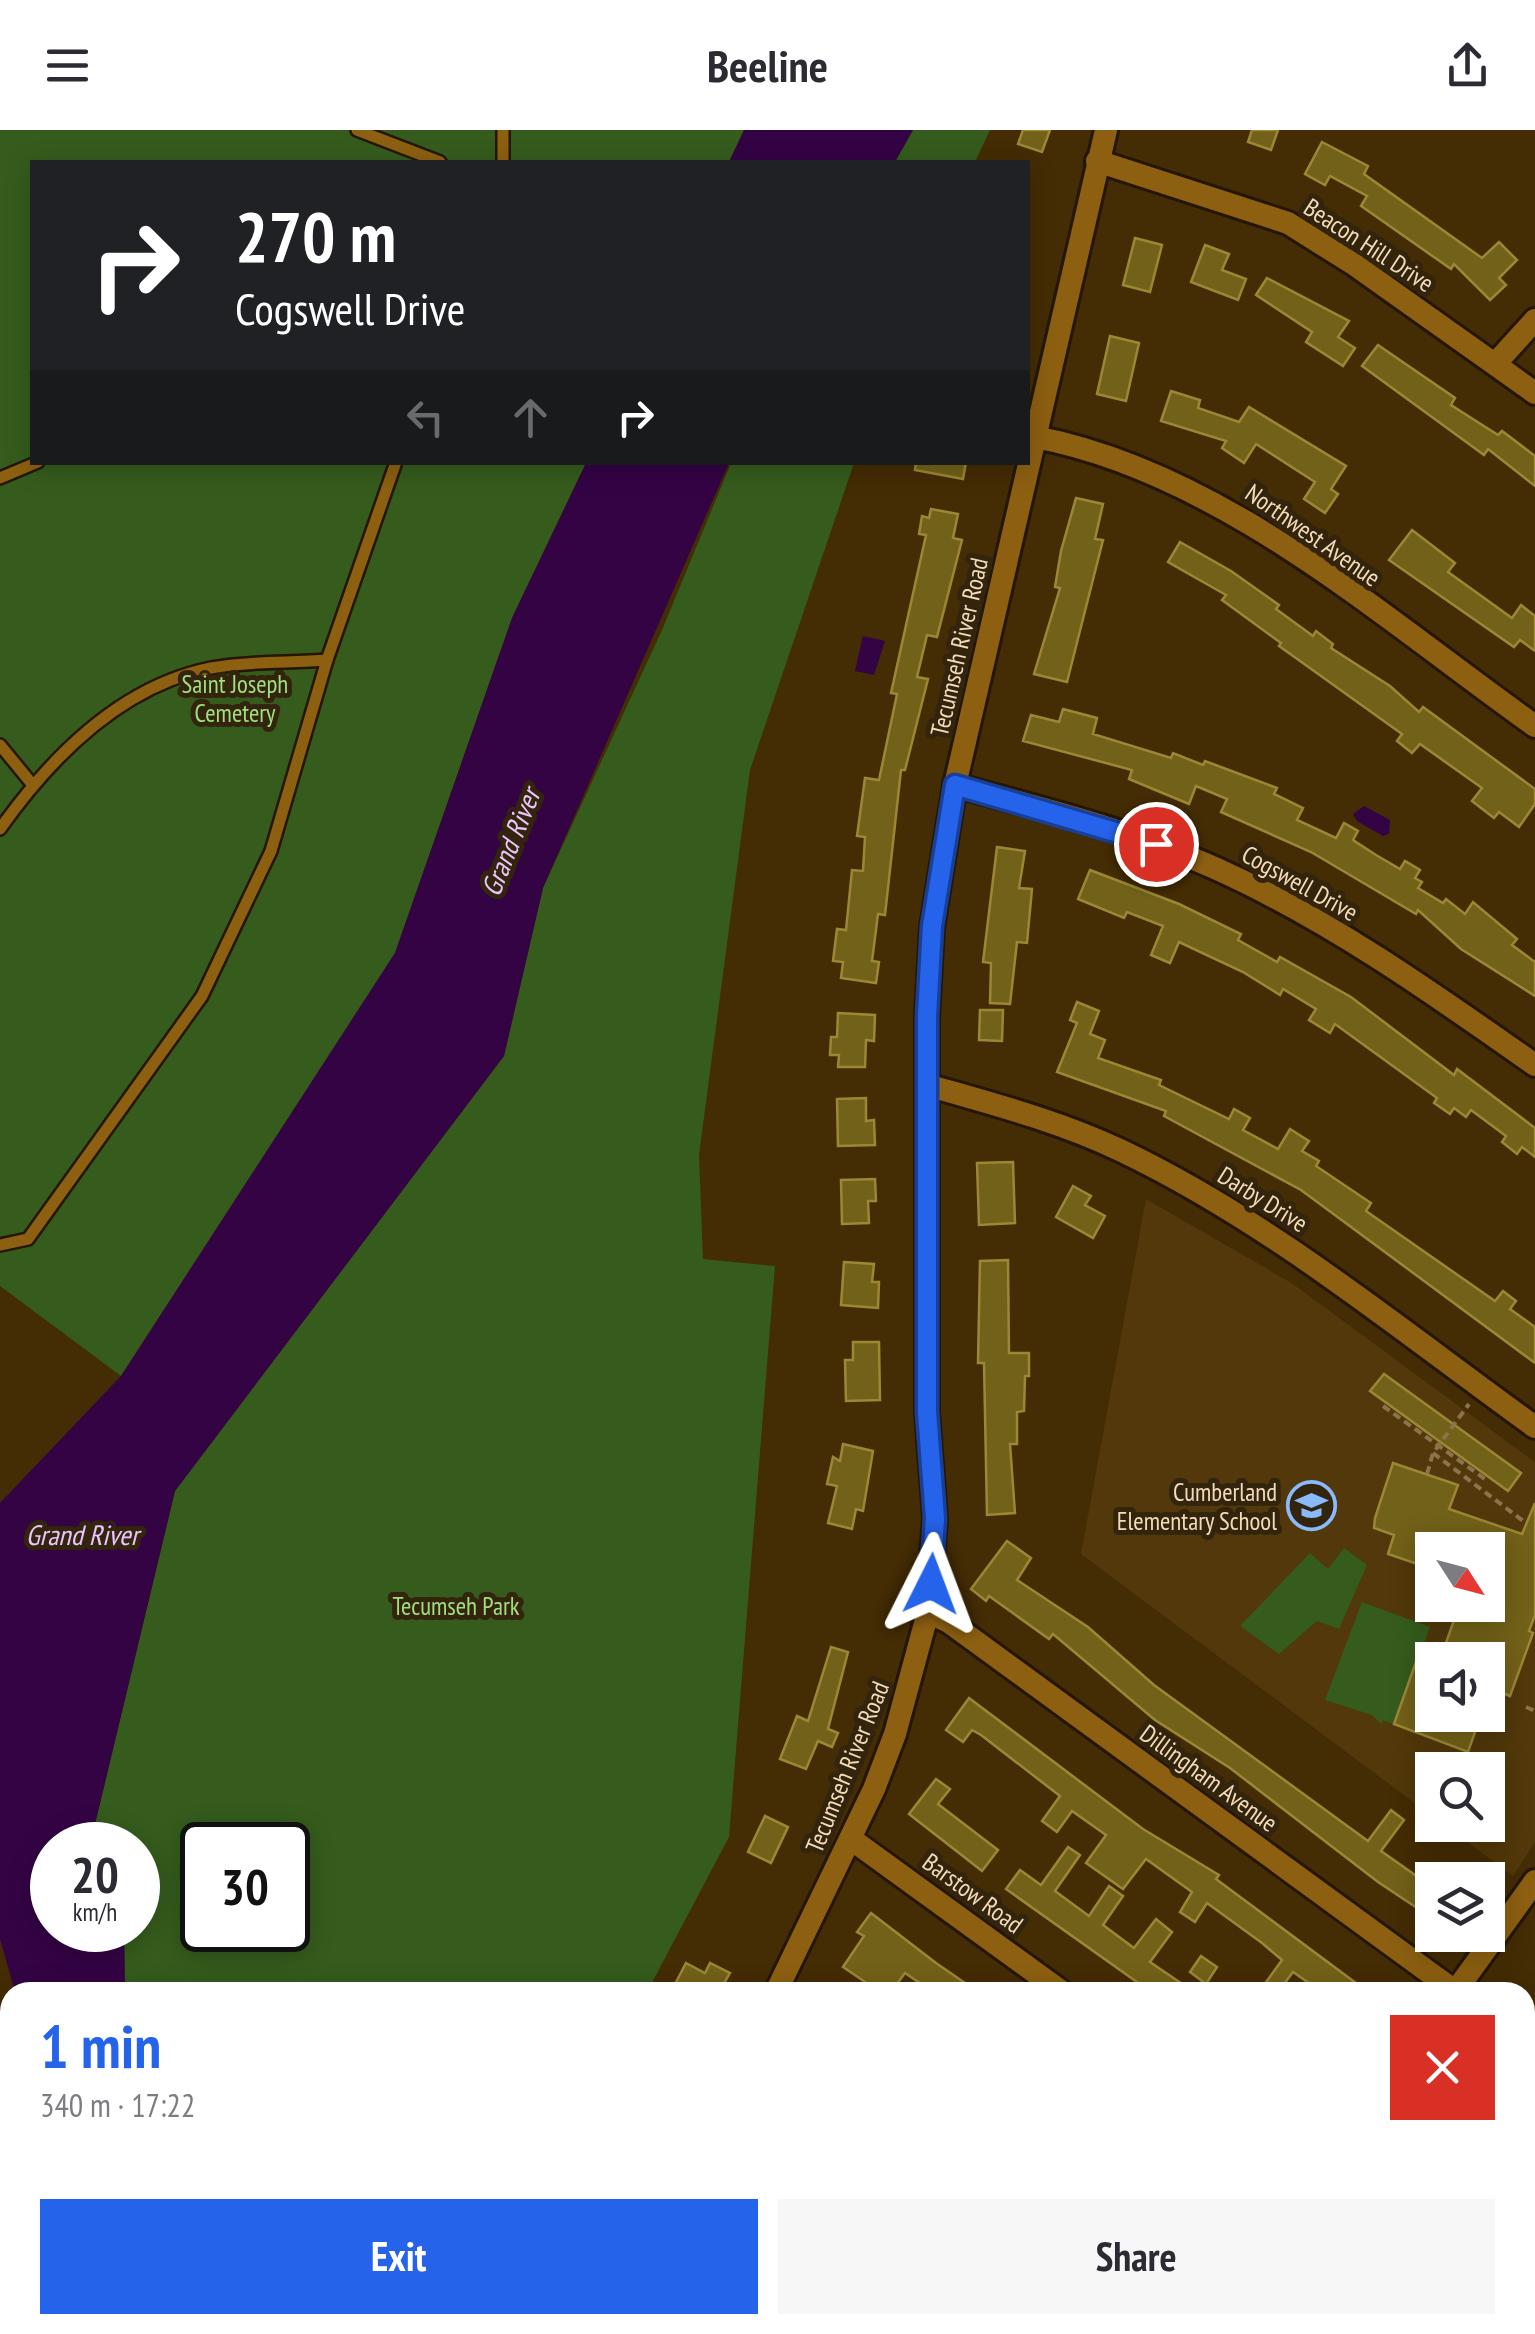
<!DOCTYPE html>
<meta charset="utf-8">
<style>
:root{--surface:#fff;--page:#f7f7f7;--text:#2b2b33;--muted:#7c7c81;--accent:#2563eb}
body{margin:0;font-family:"PT Sans Narrow",sans-serif;background:var(--page);color:var(--text);height:100vh;display:flex;flex-direction:column;font-size:38px;white-space:nowrap}
*{box-sizing:border-box;margin:0}
p{font-size:32px;color:var(--muted)}
.icon{flex:none;width:55px;height:55px;fill:none;stroke:currentColor;stroke-width:2;stroke-linecap:round;stroke-linejoin:round}
.map{position:relative;flex:1;overflow:hidden}
.panel{position:absolute;left:0px;top:1852px;width:1535px;height:352px;display:flex;flex-direction:column;background:var(--surface);border-radius:30px 30px 0 0;box-shadow:0 5px 25px #0003}
.panel>*{flex:none}
.top-card{position:absolute;left:30px;top:30px;width:1000px;height:305px;border-radius:0px;box-shadow:0 5px 25px #0003;background:#202124;color:#fff;overflow:hidden}
.needle{width:65px;rotate:126deg}
.controls{position:absolute;left:1415px;top:1402px;display:grid;gap:20px}
.controls a{display:grid;place-items:center;width:90px;height:90px;border-radius:0px;background:var(--surface);box-shadow:0 5px 25px #0003;font-size:50px}
.speed{position:absolute;left:30px;top:1692px;display:flex;gap:20px;font-size:50px;font-weight:700;text-align:center}
.speed>*{display:grid;place-content:center;width:130px;height:130px;border-radius:50%;background:var(--surface);box-shadow:0 5px 25px #0003;line-height:1}
.speed small{font-size:25px;font-weight:400}
.speed .limit{border:5px solid #111;border-radius:15px;background:#fff;color:#111}
.pin{position:absolute;display:grid;place-items:center;width:85px;height:85px;color:#fff;margin:-42px;border:5px solid #fff;border-radius:50%;box-shadow:0 2px 10px #0007}
.me{position:absolute;width:110px;margin:-55px;rotate:3deg;stroke-linejoin:round;filter:drop-shadow(0 0 8px #0008)}
.turn{display:flex;align-items:center;gap:35px;height:210px;padding:0 40px;font-size:45px}
.turn .icon{width:130px;height:130px;stroke-width:2.5}
.turn b{display:block;font-size:70px;line-height:85px}
.lanes{display:flex;align-items:center;height:95px;padding:0 40px;background:#0003;justify-content:center;gap:50px;direction:ltr}
.lanes .off{opacity:.35}
.round{display:grid;place-items:center;flex:none;width:105px;height:105px;border-radius:0px;background:var(--page)}
.summary{display:flex;align-items:center;justify-content:space-between;height:170px;padding:0 40px}
h1{font-size:60px;font-weight:700;line-height:75px;color:var(--accent)}
.action{display:flex;gap:20px;margin-top:auto;padding:20px 40px}
.action a{flex:1;height:115px;border-radius:0px;background:var(--accent);color:#fff;font-size:40px;font-weight:700;line-height:115px;text-align:center}
.action a+a{background:var(--page);color:var(--text)}
header{display:flex;justify-content:space-between;align-items:center;height:130px;padding:0 40px;background:var(--surface);font-size:45px;font-weight:700}
.map>svg:first-child{display:block}
.built{fill:#52380a;fill-rule:evenodd}
.green{fill:#355c1d;fill-rule:evenodd}
.forest{fill:#4e7b33}
.water{fill:#340344}
.building{fill:#726118;stroke:#9c8735;stroke-width:2.5}
.lines{fill:none;stroke-linecap:round;stroke-linejoin:round}
.service-casing{stroke:#241602;stroke-width:16}
.minor-casing{stroke:#241602;stroke-width:28}
.path{stroke:#8b734d;stroke-width:4;stroke-dasharray:8 5;stroke-linecap:butt}
.service{stroke:#8d6011;stroke-width:11}
.minor{stroke:#8d6011;stroke-width:22}
.route-casing{stroke:#184099;stroke-width:25}
.route{stroke:#2563eb;stroke-width:18}
.labels{text-anchor:middle;dominant-baseline:central;stroke-width:10;stroke-linejoin:round;paint-order:stroke}
.street-label{font-size:25px;fill:#f3dbb9;stroke:#33240e}
.park-label{font-size:25px;fill:#9fdf7d;stroke:#33240e}
.poi-label{font-size:25px;fill:#f3dbb9;stroke:#33240e;text-anchor:end}
.water-label{font-size:28px;font-style:italic;fill:#ebc4fc;stroke:#33240e}
</style>
<header><svg class="icon" aria-label="menu" viewBox="0 0 24 24"><path d="M4 6h16M4 12h16M4 18h16"/></svg>Beeline<svg class="icon" aria-label="share" viewBox="0 0 24 24"><path d="M12 15V3M7 8l5-5 5 5M5 13v7h14v-7"/></svg></header>
<div class="map">
<svg width="1535" height="2204" viewBox="0 0 1535 2204">
<rect width="100%" height="100%" fill="#442c04"/>
<path class="built" d="M1146,1069L1293,1154L1535,1332V1712L1513,1746L1445,1695H1488V1640H1432V1686L1081,1424ZM1432,1420H1488V1475H1432ZM1432,1530H1488V1585H1432Z"/>
<g class="green">
<path d="M0,0H744L729,32H32V332L586,333L512,488L395,823L121,1246L0,1156Z"/>
<path d="M913,0H990L975,32H895Z"/>
<path d="M731,333H854L750,640L699,1025L703,1129L775,1136L729,1707L647,1862H125L124,1800H138V1715H90L175,1361L504,926L543,758L662,500ZM202,1715H288V1800H202Z"/>
<path d="M1344,1418L1367,1435L1339,1499L1317,1491L1279,1524L1240,1496L1310,1423L1328,1439Z"/>
<path d="M1362,1472L1430,1497L1394,1594L1383,1590L1381,1594L1372,1585L1325,1570Z"/>
<path d="M228,2195H628L625,2204H231Z"/>
</g>
<path class="forest" d="M10,1869V2195H106L109,2204H0V1882Z"/>
<g class="water">
<path d="M744,0H913L895,32H729Z"/>
<path d="M586,333H729L543,758L504,926L175,1361L90,1715H52V1800H124L125,1862H15L0,1809V1373L121,1246L395,823L512,488Z"/>
<path d="M863,506L885,511L874,545L855,541Z"/>
<path d="M1364,676L1390,690L1389,704L1383,706L1357,691L1353,684Z"/>
<path d="M106,2195H252L255,2204H109Z"/>
</g>
<g class="building">
<path d="M1023,0H1050L1042,22L1018,14Z"/>
<path d="M1252,0H1278L1271,20L1248,12Z"/>
<path d="M1322,12L1368,36L1364,44L1482,128L1499,112L1517,130L1499,148L1506,155L1490,170L1454,134L1451,139L1361,76L1367,66L1330,46L1325,55L1305,44Z"/>
<path d="M1135,108L1162,115L1150,162L1123,155Z"/>
<path d="M1205,115L1229,124L1222,140L1246,149L1238,170L1191,152Z"/>
<path d="M1267,148L1349,191L1338,207L1355,218L1343,236L1306,212L1312,202L1256,165Z"/>
<path d="M1110,206L1139,213L1126,271L1097,264Z"/>
<path d="M1378,215L1455,268L1451,275L1498,305L1502,301L1535,326V356L1488,319L1484,325L1362,236Z"/>
<path d="M1171,261L1200,270L1198,278L1239,292L1249,277L1346,336L1331,359L1338,364L1325,383L1304,369L1315,352L1256,314L1244,333L1222,318L1226,311L1161,291Z"/>
<path d="M916,332H966L963,349L915,340Z"/>
<path d="M1076,368L1103,374L1095,409L1103,410L1067,552L1034,544L1060,458L1055,457L1061,421Z"/>
<path d="M931,379L958,384L953,408L962,410L937,507L927,505L917,547L928,549L905,640H901L885,785L878,784L872,831L879,832L876,853L841,848L843,832L833,831L837,799L846,800L852,740L863,741L865,707L857,706L865,648L879,650L897,564L891,563L926,405L919,404L922,386L929,388Z"/>
<path d="M1412,400L1455,433L1448,442L1512,488L1521,475L1535,486V521L1520,510L1514,517L1389,430Z"/>
<path d="M1180,412L1231,441L1279,475L1276,479L1313,506L1316,501L1333,514L1331,518L1390,556L1419,582L1423,577L1535,659V674L1519,697L1499,682L1494,688L1472,671L1482,658L1420,614L1412,623L1397,611L1402,604L1279,516L1281,513L1222,470L1226,465L1168,432Z"/>
<path d="M1063,579L1097,588L1093,604L1171,628L1173,623L1203,635L1205,631L1277,658L1274,664L1303,678L1297,690L1336,708L1344,693L1358,701L1353,710L1376,725L1400,739L1405,731L1420,740L1415,748L1422,752L1418,758L1443,773L1446,769L1465,784L1473,772L1517,809L1512,815L1535,832V866L1461,819L1418,780L1416,784L1311,722L1221,682L1227,669L1196,656L1189,674L1129,649L1132,640L1023,611L1031,585L1059,592Z"/>
<path d="M997,717L1025,721L1019,758L1032,759L1027,813L1017,812L1010,874L990,873L991,833L983,832Z"/>
<path d="M1090,740L1179,774L1241,804L1238,810L1277,832L1280,827L1351,867L1454,945L1457,939L1535,998V1027L1522,1017L1517,1024L1502,1012L1506,1006L1471,980L1466,987L1454,978L1450,984L1434,973L1437,968L1335,894L1330,903L1309,890L1316,879L1283,859L1280,865L1243,842L1179,812L1170,833L1151,825L1163,796L1127,782L1124,788L1078,769Z"/>
<path d="M1077,872L1099,881L1090,904L1105,910L1098,928L1161,950L1159,955L1229,989L1234,979L1250,988L1243,1000L1278,1019L1290,999L1309,1011L1302,1021L1319,1031L1316,1036L1371,1073L1366,1081L1495,1171L1503,1161L1516,1171L1510,1179L1535,1197V1233L1301,1060L1164,986L1166,981L1057,942L1077,893L1070,890Z"/>
<path d="M980,880H1003L1002,911L979,910Z"/>
<path d="M838,883L875,885L874,911L866,910L865,937H838L839,925H830L831,907H837Z"/>
<path d="M866,968V991L874,990L875,1015L838,1016L837,969Z"/>
<path d="M1013,1032L1015,1093L979,1095L977,1033Z"/>
<path d="M875,1049L876,1071H868L869,1093L842,1094L841,1050Z"/>
<path d="M1073,1056L1091,1066L1085,1075L1105,1086L1093,1108L1056,1087Z"/>
<path d="M1008,1130L1009,1223H1029V1246H1025L1024,1281L1017,1282V1314H1010L1015,1383L987,1385L984,1233H978L980,1131Z"/>
<path d="M844,1132L874,1134L872,1152H879L878,1178L841,1175Z"/>
<path d="M853,1212H879L880,1270L846,1271L845,1230H853Z"/>
<path d="M1384,1244L1521,1343L1508,1361L1370,1261Z"/>
<path d="M843,1314L873,1321L863,1381L856,1379L852,1399L828,1393L837,1356L827,1354L833,1327L840,1331Z"/>
<path d="M1393,1333L1458,1355L1449,1379L1522,1404L1535,1373V1485L1529,1501L1533,1503L1510,1566L1488,1557V1530H1440L1456,1484L1464,1487L1468,1475H1488V1420H1432V1439L1388,1424L1394,1405L1374,1398L1375,1388Z"/>
<path d="M1007,1411L1031,1428L1017,1450L1088,1497L1154,1555L1368,1711L1391,1680L1404,1690L1381,1721L1432,1757V1788L1378,1752L1230,1638L1155,1590L1053,1504L1049,1509L989,1466L986,1471L971,1459Z"/>
<path d="M831,1517L848,1522L828,1599L838,1603L832,1617L818,1611L806,1639L780,1629L797,1586L808,1591Z"/>
<path d="M1418,1526L1432,1531V1585H1481L1468,1622L1394,1594Z"/>
<path d="M969,1568L1143,1699L1219,1745L1216,1749L1368,1862H1322L1293,1842L1278,1862H1259L1282,1830L1262,1813L1207,1773L1195,1792L1180,1782L1192,1762L1146,1729L1123,1759L1086,1733L1106,1705L1072,1681L1057,1702L1042,1691L1060,1666L981,1605L972,1600L963,1612L946,1600Z"/>
<path d="M936,1649L950,1659L938,1674L998,1720L982,1741L909,1684Z"/>
<path d="M765,1686L788,1697L771,1733L748,1722Z"/>
<path d="M1068,1717L1080,1725L1055,1761L1089,1786L1109,1756L1123,1766L1103,1795L1134,1818L1156,1789L1172,1802L1150,1832L1194,1862H1151L1006,1759L1020,1740L1041,1755Z"/>
<path d="M871,1783L936,1833L978,1862H933L905,1843L891,1862H880L843,1837L864,1806L857,1802Z"/>
<path d="M1201,1826L1217,1837L1206,1854L1190,1842Z"/>
<path d="M686,1833L705,1843L710,1833L730,1843L719,1862H671Z"/>
</g>
<g class="lines">
<defs>
<g id="service">
<path d="M357,0L440,32"/>
<path d="M503,32V0"/>
<path d="M0,348L38,332"/>
<path d="M0,615L32,654"/>
<path d="M0,699C51,627 121,556 211,538C248,531 289,533 327,530"/>
<path d="M0,1115L28,1109L202,866L271,721L327,530L396,332"/>
</g>
<g id="minor">
<path d="M1097,31L1288,93L1355,135L1535,263"/>
<path d="M1495,234L1535,190"/>
<path d="M1035,307C1221,342 1383,488 1535,596"/>
<path d="M955,655C1044,679 1133,701 1217,739C1330,790 1434,864 1535,935"/>
<path d="M927,955C993,974 1059,991 1122,1021C1272,1093 1400,1200 1535,1297"/>
<path d="M928,1482L949,1492L1456,1862"/>
<path d="M851,1709L1062,1862"/>
<path d="M776,1862L874,1659L895,1604L928,1482L935,1388L927,1282V887L932,797L955,655L1106,0"/>
<path d="M1455,1862L1535,1751"/>
<path d="M1525,1913L1535,1920"/>
<path d="M1126,2195L1138,2204"/>
<path d="M1519,2195L1531,2204"/>
<path d="M625,2204L628,2195"/>
<path d="M1221,2204L1226,2195"/>
</g>
</defs>
<use href="#service" class="service-casing"/>
<use href="#minor" class="minor-casing"/>
<g class="path">
<path d="M1383,1276L1485,1349"/>
<path d="M1433,1323L1526,1393"/>
<path d="M1427,1344L1433,1323L1469,1274"/>
<path d="M1526,1577L1535,1581"/>
</g>
<use href="#service" class="service"/>
<use href="#minor" class="minor"/>
</g>
<g class="lines">
<defs>
<path id="route" d="M931,1454L935,1388L927,1282V886L932,796L955,655L1156,714"/>
</defs>
<use href="#route" class="route-casing"/>
<use href="#route" class="route"/>
</g>
<defs>
<symbol id="school-ring" viewBox="-11 -11 22 22"><circle r="9.5" fill="#33240e" stroke="#88bafc" stroke-width="1.5"/><path d="M0-5L7-2L0 1L-7-2ZM-4 1L0 2.5L4 1V4Q0 6-4 4Z" fill="#88bafc"/></symbol>
</defs>
<g fill-rule="evenodd">
<use href="#school-ring" x="1284" y="1348" width="55" height="55"/>
</g>
<g class="labels">
<g class="street-label">
<text transform="translate(1369 115) rotate(33)">Beacon Hill Drive</text>
<text transform="translate(1313 405) rotate(35)">Northwest Avenue</text>
<text transform="translate(959 517) rotate(-77)">Tecumseh River Road</text>
<text transform="translate(1300 753) rotate(29)">Cogswell Drive</text>
<text transform="translate(1263 1069) rotate(32)">Darby Drive</text>
<text transform="translate(847 1637) rotate(-68)">Tecumseh River Road</text>
<text transform="translate(1209 1648) rotate(36)">Dillingham Avenue</text>
<text transform="translate(973 1763) rotate(36)">Barstow Road</text>
</g>
<g class="park-label">
<text x="235" y="554">Saint Joseph<tspan x="235" dy="29">Cemetery</tspan></text>
<text x="456" y="1476">Tecumseh Park</text>
</g>
<g class="poi-label">
<text x="1277" y="1362">Cumberland<tspan x="1277" dy="29">Elementary School</tspan></text>
</g>
<g class="water-label">
<text transform="translate(510 712) rotate(-68)">Grand River</text>
<text x="82" y="1404">Grand River</text>
</g>
</g>
</svg>
<div class="controls">
<a><svg class="needle" viewBox="-14 -14 28 28"><path d="M0-13l5 13h-10z" fill="#e53935"/><path d="M0 13l5-13h-10z" fill="#7c7c81"/></svg></a>
<a><svg class="icon" aria-label="sound" viewBox="0 0 24 24"><path d="M4 9h4l5-4v14l-5-4H4zM17 9q2 3 0 6"/></svg></a>
<a><svg class="icon" aria-label="search" viewBox="0 0 24 24"><circle cx="10" cy="10" r="6"/><path d="M15 15l6 6"/></svg></a>
<a><svg class="icon" aria-label="layers" viewBox="0 0 24 24"><path d="M12 4l9 5-9 5-9-5zM3 14l9 5 9-5"/></svg></a>
</div>
<div class="speed"><div>20<small>km/h</small></div><div class="limit">30</div></div>
<div class="pin" style="left:1156px;top:714px;background:#d93025"><svg class="icon" aria-label="arrive" viewBox="0 0 24 24"><path d="M6 21V4h12l-3 4 3 4H6"/></svg></div>
<svg class="me" style="left:931px;top:1454px" viewBox="-20 -20 40 40"><path d="M0-17L14 15 0 8-14 15z" fill="#2563eb" stroke="#fff" stroke-width="4"/></svg>
<div class="top-card">
<div class="turn"><svg class="icon" aria-label="right" viewBox="0 0 24 24"><path d="M7 20v-9h11M14 6l5 5-5 5"/></svg><div><b>270 m</b>Cogswell Drive</div></div>
<div class="lanes"><svg class="icon off" aria-label="left" viewBox="0 0 24 24"><path d="M17 20v-9H6M10 6l-5 5 5 5"/></svg><svg class="icon off" aria-label="ahead" viewBox="0 0 24 24"><path d="M12 20V5M6 11l6-6 6 6"/></svg><svg class="icon" aria-label="right" viewBox="0 0 24 24"><path d="M7 20v-9h11M14 6l5 5-5 5"/></svg></div>
</div>
<section class="panel">
<div class="summary"><div><h1>1 min</h1><p>340 m · 17:22</p></div><a class="round" style="background:#d93025;color:#fff"><svg class="icon" aria-label="close" viewBox="0 0 24 24"><path d="M6 6l12 12M18 6L6 18"/></svg></a></div>
<div class="action"><a>Exit</a><a>Share</a></div>
</section>
</div>
